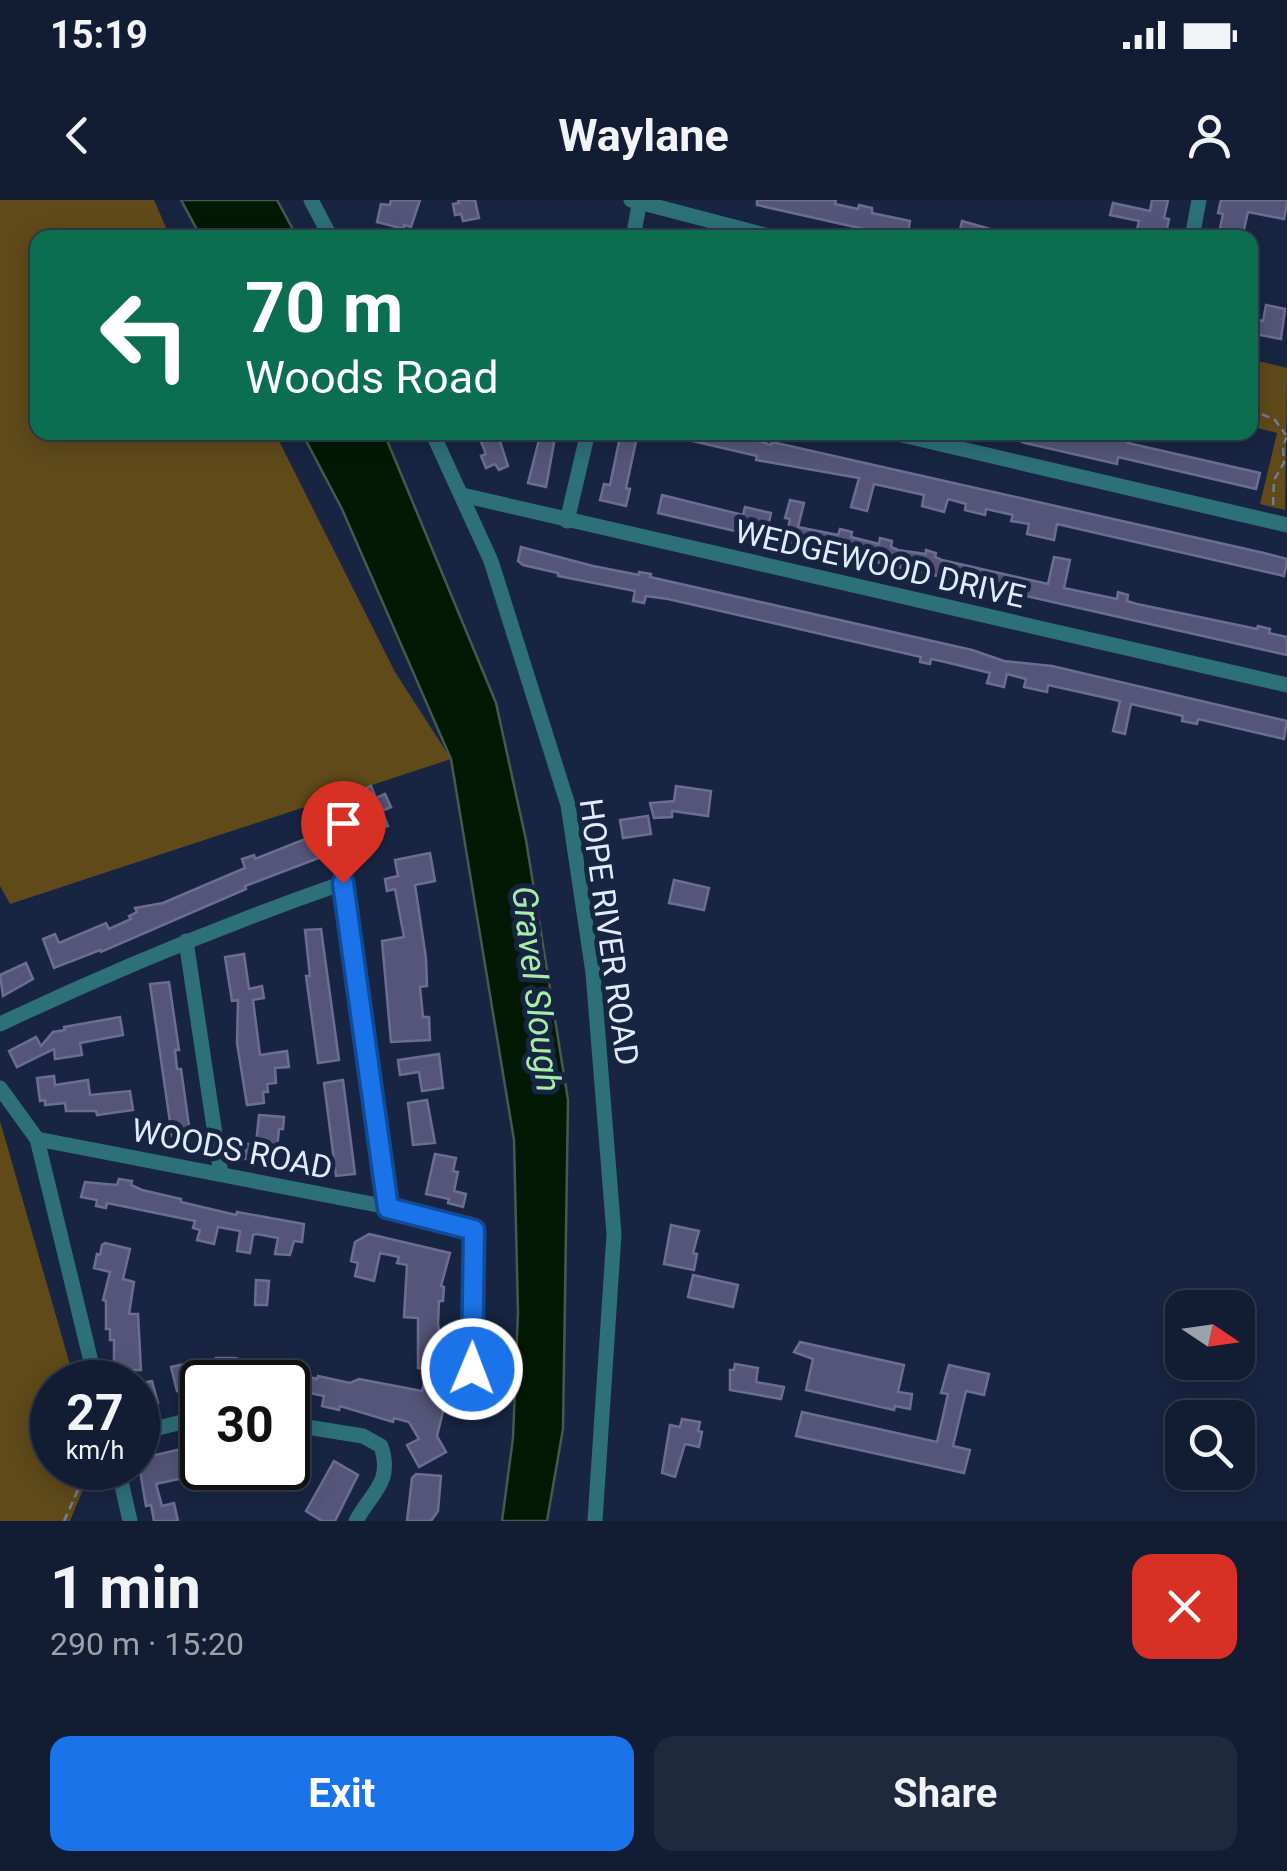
<!DOCTYPE html>
<meta charset="utf-8">
<style>
:root{--surface:#121c32;--page:#1f293e;--text:#f1f3f6;--muted:#9ca1ac;--line:#313a4d;--accent:#1a73e8}
body{margin:0;font-family:Roboto,sans-serif;background:var(--page);color:var(--text);height:100vh;display:flex;flex-direction:column;font-size:38px;white-space:nowrap}
*{box-sizing:border-box;margin:0}
p{font-size:32px;color:var(--muted)}
.icon{flex:none;width:55px;height:55px;fill:none;stroke:currentColor;stroke-width:2;stroke-linecap:round;stroke-linejoin:round}
.map{position:relative;height:1321px;overflow:hidden}
.drawer{display:flex;flex-direction:column;background:var(--surface);flex:1}
.drawer>*{flex:none}
.banner{position:absolute;left:30px;top:30px;width:1228px;height:210px;border-radius:20px;box-shadow:0 5px 25px #0003,0 0 0 2px var(--line);background:#0b6e4f;color:#fff;overflow:hidden}
.needle{width:65px;rotate:103deg}
.buttons{position:absolute;left:1165px;top:1090px;display:grid;gap:20px}
.buttons a{display:grid;place-items:center;width:90px;height:90px;border-radius:20px;background:var(--surface);box-shadow:0 5px 25px #0003,0 0 0 2px var(--line);font-size:50px}
.speed{position:absolute;left:30px;top:1160px;display:flex;gap:20px;font-size:50px;font-weight:700;text-align:center}
.speed>*{display:grid;place-content:center;width:130px;height:130px;border-radius:50%;background:var(--surface);box-shadow:0 5px 25px #0003,0 0 0 2px var(--line);line-height:1}
.speed small{font-size:25px;font-weight:400}
.speed .limit{border:5px solid #111;border-radius:15px;background:#fff;color:#111}
.pin{position:absolute;display:grid;place-items:center;width:85px;height:85px;color:#fff;margin:-102px -42px;border-radius:50% 50% 50% 0;rotate:-45deg;box-shadow:0 0 10px #0007}
.pin .icon{rotate:45deg}
.me{position:absolute;width:110px;margin:-55px;rotate:1deg;stroke-linejoin:round;filter:drop-shadow(0 0 8px #0008)}
.turn{display:flex;align-items:center;gap:35px;height:210px;padding:0 50px;font-size:45px}
.turn .icon{width:130px;height:130px;stroke-width:2.5}
.turn b{display:block;font-size:70px;line-height:85px}
.round{display:grid;place-items:center;flex:none;width:105px;height:105px;border-radius:20px;background:var(--page)}
.headline{display:flex;align-items:center;justify-content:space-between;height:170px;padding:0 50px}
h1{font-size:60px;font-weight:700;line-height:75px}
.button{display:flex;gap:20px;margin-top:auto;padding:20px 50px}
.button a{flex:1;height:115px;border-radius:20px;background:var(--accent);color:#fff;font-size:40px;font-weight:700;line-height:115px;text-align:center}
.button a+a{background:var(--page);color:var(--text)}
.status{display:flex;justify-content:space-between;align-items:center;height:70px;padding:0 50px;background:var(--surface);direction:ltr}
.status svg{height:28px;fill:currentColor}
header{display:flex;justify-content:space-between;align-items:center;height:130px;padding:0 50px;background:var(--surface);font-size:45px;font-weight:700}
.map>svg:first-child{display:block}
.green{fill:#604a1a}
.water{fill:#021a03;stroke:#45594f;stroke-width:2.5}
.building{fill:#555579;stroke:#6c6d91;stroke-width:2.5}
.lines{fill:none;stroke-linecap:round;stroke-linejoin:round}
.path{stroke:#727e97;stroke-width:2.5;stroke-dasharray:8 5;stroke-linecap:butt}
.minor{stroke:#2d7077;stroke-width:15}
.route-casing{stroke:#114b97;stroke-width:25}
.route{stroke:#1a73e8;stroke-width:18}
.labels{text-anchor:middle;dominant-baseline:central;stroke-width:10;stroke-linejoin:round;paint-order:stroke}
.street-label{font-size:32px;fill:#e1ebff;stroke:#182542}
.water-label{font-size:35px;font-style:italic;fill:#a7eea5;stroke:#182542}
</style>
<div class="status"><b>15:19</b><svg viewBox="0 0 49 12"><path d="M0 12V9h3v3zM5 12V6h3v6zM10 12V3h3v9zM15 12V0h3v12zM26 1h20v11H26zM47 4h2v5h-2z"/></svg></div>
<header><svg class="icon" aria-label="back" viewBox="0 0 24 24"><path d="M15 5l-7 7 7 7"/></svg>Waylane<svg class="icon" aria-label="person" viewBox="0 0 24 24"><circle cx="12" cy="8" r="4"/><path d="M4 21q1-7 8-7t8 7"/></svg></header>
<div class="map">
<svg width="1287" height="1321" viewBox="0 0 1287 1321">
<rect width="100%" height="100%" fill="#182542"/>
<g class="green">
<path d="M0,0H154L170,37L38,38V232L275,233L395,472L451,559L10,704L0,686Z"/>
<path d="M1250,159L1287,168L1285,310L1260,304L1277,233L1250,226Z"/>
<path d="M0,921L75,1182H52V1268H92L70,1321H0Z"/>
</g>
<g class="water">
<path d="M181,0H277L297,37H201Z"/>
<path d="M302,233H384L496,503L526,640L568,900L563,1229L547,1321H502L513,1238L518,1112L514,940L451,559L342,309Z"/>
</g>
<g class="building">
<path d="M391,0H420L411,27L404,25V29L377,22L381,4L390,5Z"/>
<path d="M458,0H475L479,18L463,21L461,14L455,15L453,4L459,3Z"/>
<path d="M757,0H836L835,4L858,9L859,5L872,8V13L910,21L907,38H904L757,5Z"/>
<path d="M1152,0H1168L1164,18L1169,19L1166,34L1156,31L1155,38H1135L1139,21L1110,15L1113,3L1150,11Z"/>
<path d="M1221,0H1287V4L1284,19L1248,12L1242,38H1218L1223,14L1218,13Z"/>
<path d="M962,21L1004,33V38H958Z"/>
<path d="M1266,105L1285,109L1281,139L1250,133V118L1263,121Z"/>
<path d="M477,232H497L508,266L499,270L495,264L486,268L481,256L486,254Z"/>
<path d="M541,232H556L546,287L528,283Z"/>
<path d="M621,232H638L626,288L630,289L626,306L600,300L604,284L610,285Z"/>
<path d="M672,232L741,235L771,245L772,242L1264,353L1287,359V362L1284,376L1057,324L1054,340L1027,334L1029,324L1011,321L1013,315L986,309L985,315L965,310L966,304L948,299L944,312L922,306L924,295L874,284L867,311L851,307L859,278L756,260L757,256L671,236Z"/>
<path d="M1022,232H1098L1129,240L1128,243L1260,273L1256,289L1118,257L1117,264L1025,243L1020,241Z"/>
<path d="M662,295L743,315L745,307L771,313L767,332L760,330L758,341L738,336L739,332L658,313Z"/>
<path d="M790,300L804,303L798,327L838,335L840,329L852,332L851,337L879,344L880,338L892,341L891,347L898,350L926,354V350L936,353L935,357L942,360L1048,384L1054,357L1070,360L1064,388L1117,399L1118,392L1128,395L1127,401L1137,404L1257,429L1258,426L1270,429L1269,433L1287,437V455L791,343L785,341L790,319L785,318Z"/>
<path d="M521,347L593,366L639,375V372L651,374L650,377L972,450L1004,461L1052,466L1287,521L1284,539L1198,519L1197,524L1182,521L1183,516L1131,504L1125,534L1113,531L1120,501L1048,485L1047,492L1024,487L1026,479L1007,474L1004,487L987,483L990,473L941,461L931,459L930,464L920,462L921,457L668,399L646,396L644,403L633,401L635,391L558,376V373L523,365L518,361Z"/>
<path d="M371,586L376,598L385,594L391,607L382,611L388,626L359,636L352,621L365,615L355,593Z"/>
<path d="M676,586L711,591L708,616L672,611V617L654,618L650,603L674,601Z"/>
<path d="M648,616L651,634L623,638L620,620Z"/>
<path d="M315,635L324,656L245,686L246,689L101,752L100,750L54,768L43,739L55,734L59,743L106,723L109,729L131,719L129,716L137,712L135,708L163,703L245,668L242,659L254,655L255,659Z"/>
<path d="M430,653L435,681L415,685L426,758L427,786L420,787L423,817H429L430,840L391,842L382,741L404,737L395,689L387,691L385,679L398,676L395,660Z"/>
<path d="M674,680L709,688L704,710L669,703Z"/>
<path d="M321,729L339,860L318,863L306,776H310L305,730Z"/>
<path d="M244,754L249,789L262,786L264,798L253,800L260,855L287,851L289,867L275,868L276,883L267,884L268,892H263L264,903L247,905L237,843L238,800L232,801L225,757Z"/>
<path d="M26,763L33,779L3,796L0,775Z"/>
<path d="M169,782L179,850H175L177,869H181L190,933L172,936L150,784Z"/>
<path d="M120,817L123,835L80,843L82,855L55,859L54,849L17,867L9,851L36,837L41,846L53,832L65,830L64,827Z"/>
<path d="M439,854L443,888L422,891L419,872L400,875L398,860Z"/>
<path d="M54,876L55,885L88,880L90,895L130,891L133,910L97,915L96,911H66L65,903L45,905V900L40,901L37,878Z"/>
<path d="M343,880L355,974L336,976L324,883Z"/>
<path d="M427,900L435,943L413,945L408,903Z"/>
<path d="M259,915L284,917L283,929H279L276,958L245,959L246,944H256Z"/>
<path d="M435,954L456,958L453,971L458,972L454,991L466,994L463,1007L448,1003L449,999L426,994Z"/>
<path d="M119,979L132,981L131,985L142,990L181,999V1002L236,1015L237,1012L304,1024L302,1042L294,1041L290,1055L275,1054L278,1038L257,1034L253,1035L250,1053L237,1051L240,1031L218,1027L214,1044L197,1040L200,1030L193,1028L195,1021L107,1003L106,1008L96,1006L97,1000L81,997L85,982L117,985Z"/>
<path d="M671,1025L699,1031L693,1053L697,1054L694,1070L664,1064Z"/>
<path d="M369,1034L450,1053L441,1086L444,1087L443,1101H439L438,1124L441,1143L438,1178L445,1180L443,1190L448,1191L437,1236L446,1252L419,1267L407,1245L419,1239L409,1222L394,1218L393,1222L340,1206L339,1210L322,1206L324,1196L305,1192L303,1201L288,1198V1182H217L216,1158H235L317,1179L318,1176L350,1183L359,1179L422,1191L428,1169L418,1168V1118L404,1117L407,1065L397,1063L399,1057L380,1053L374,1081L355,1076L358,1063L351,1061L355,1042Z"/>
<path d="M105,1043L130,1049L123,1079L134,1082L129,1114H138L141,1170H114V1140H110V1129H106V1101L103,1100L110,1072L94,1068L97,1054L100,1055L102,1045Z"/>
<path d="M693,1075L738,1085L733,1107L688,1097Z"/>
<path d="M256,1080L269,1081L267,1105H255Z"/>
<path d="M800,1142L904,1165L898,1192L912,1194L910,1209L895,1206L894,1210L806,1190L813,1159L794,1152Z"/>
<path d="M198,1161L202,1192L190,1195L189,1188L177,1191L171,1167Z"/>
<path d="M735,1164L758,1168L756,1182L784,1187L781,1199L730,1190V1170H734Z"/>
<path d="M949,1165L989,1174L984,1195L966,1191L953,1246L970,1250L964,1273L796,1236L802,1212L937,1242L948,1194L941,1193Z"/>
<path d="M152,1181L158,1203L138,1211V1184Z"/>
<path d="M682,1219L700,1222L698,1231L702,1232L699,1247L685,1244L675,1277L662,1273L670,1225L680,1227Z"/>
<path d="M190,1247L191,1251L197,1250L202,1274L156,1284L162,1306L174,1303L178,1321H154L151,1305L146,1306L138,1259Z"/>
<path d="M288,1249L306,1254L296,1287L269,1282L273,1268H288Z"/>
<path d="M334,1261L358,1275L335,1321H322L306,1311Z"/>
<path d="M416,1274L441,1276L438,1311L431,1321H407L412,1278Z"/>
</g>
<g class="lines">
<g class="path">
<path d="M1250,209L1275,220L1286,235"/>
<path d="M1273,305L1274,280L1284,263L1283,245L1287,237"/>
<path d="M64,1321L85,1274L94,1268"/>
</g>
<g class="minor">
<path d="M311,0L331,38"/>
<path d="M631,0L776,38"/>
<path d="M633,38L640,0"/>
<path d="M1192,38L1199,0"/>
<path d="M432,232L491,361L568,605L593,773L614,1034L595,1321"/>
<path d="M889,232L1287,325"/>
<path d="M462,295L1287,485"/>
<path d="M567,321L588,232"/>
<path d="M186,741L221,974"/>
<path d="M0,824C112,771 225,724 343,683L388,1007"/>
<path d="M0,888L37,939L96,1182"/>
<path d="M37,939L388,1007L474,1030L471,1169"/>
<path d="M288,1224L363,1236L381,1246C393,1283 372,1291 356,1321"/>
<path d="M138,1233L202,1217"/>
<path d="M118,1268L130,1321"/>
</g>
</g>
<g class="lines">
<defs>
<path id="route" d="M343,683L388,1008L474,1030L472,1169"/>
</defs>
<use href="#route" class="route-casing"/>
<use href="#route" class="route"/>
</g>
<g class="labels">
<g class="street-label">
<text transform="translate(880 364) rotate(13)">WEDGEWOOD DRIVE</text>
<text transform="translate(609 732) rotate(82)">HOPE RIVER ROAD</text>
<text transform="translate(232 949) rotate(11)">WOODS ROAD</text>
</g>
<g class="water-label">
<text transform="translate(536 789) rotate(83)">Gravel Slough</text>
</g>
</g>
</svg>
<div class="buttons">
<a><svg class="needle" viewBox="-14 -14 28 28"><path d="M0-13l5 13h-10z" fill="#e53935"/><path d="M0 13l5-13h-10z" fill="#9ca1ac"/></svg></a>
<a><svg class="icon" aria-label="search" viewBox="0 0 24 24"><circle cx="10" cy="10" r="6"/><path d="M15 15l6 6"/></svg></a>
</div>
<div class="speed"><div>27<small>km/h</small></div><div class="limit">30</div></div>
<div class="pin" style="left:343px;top:683px;background:#d93025"><svg class="icon" aria-label="arrive" viewBox="0 0 24 24"><path d="M6 21V4h12l-3 4 3 4H6"/></svg></div>
<svg class="me" style="left:472px;top:1169px" viewBox="-20 -20 40 40"><circle r="17" fill="#1a73e8" stroke="#fff" stroke-width="3"/><path d="M0-11L8 9 0 5-8 9z" fill="#fff"/></svg>
<div class="banner">
<div class="turn"><svg class="icon" aria-label="left" viewBox="0 0 24 24"><path d="M17 20v-9H6M10 6l-5 5 5 5"/></svg><div><b>70 m</b>Woods Road</div></div>
</div>
</div>
<section class="drawer">
<div class="headline"><div><h1>1 min</h1><p>290 m · 15:20</p></div><a class="round" style="background:#d93025;color:#fff"><svg class="icon" aria-label="close" viewBox="0 0 24 24"><path d="M6 6l12 12M18 6L6 18"/></svg></a></div>
<div class="button"><a>Exit</a><a>Share</a></div>
</section>
